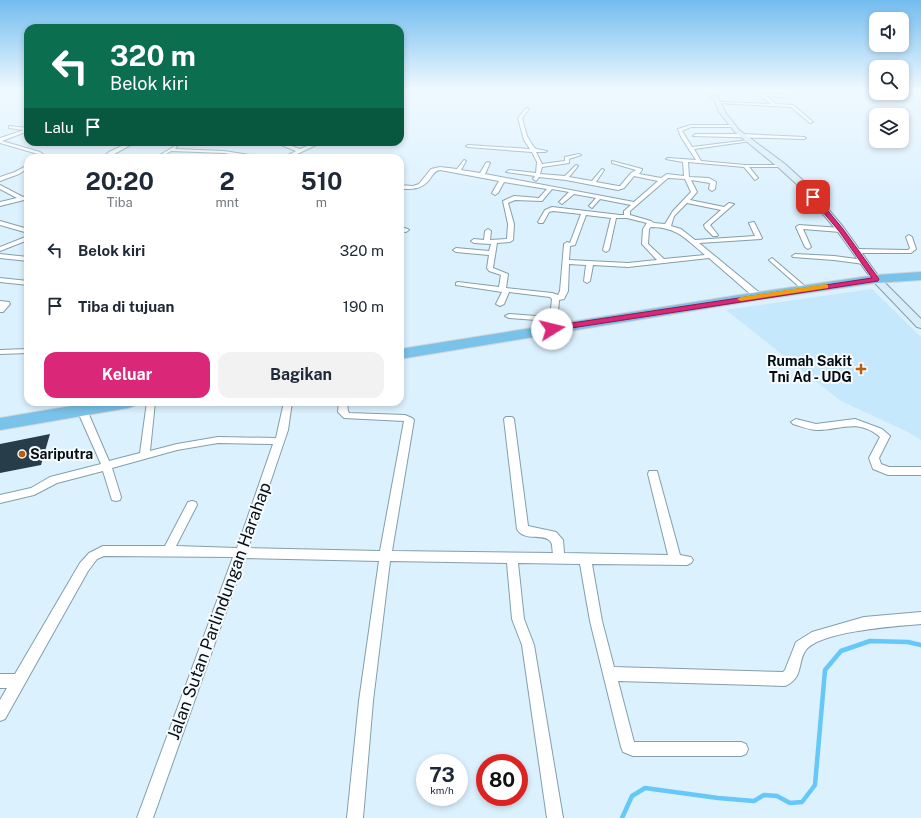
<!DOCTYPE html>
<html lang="id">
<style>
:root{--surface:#fff;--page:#f2f2f3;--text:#1f2937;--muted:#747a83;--accent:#db2777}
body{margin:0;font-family:"Public Sans",sans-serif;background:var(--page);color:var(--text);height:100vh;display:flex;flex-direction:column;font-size:15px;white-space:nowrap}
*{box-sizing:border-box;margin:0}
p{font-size:13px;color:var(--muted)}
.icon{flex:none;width:22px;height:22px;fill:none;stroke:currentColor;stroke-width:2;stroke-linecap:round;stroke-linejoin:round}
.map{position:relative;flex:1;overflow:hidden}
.side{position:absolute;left:24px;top:154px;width:380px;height:252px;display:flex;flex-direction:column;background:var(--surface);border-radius:12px;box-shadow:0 2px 6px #0003}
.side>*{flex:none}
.guide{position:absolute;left:24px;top:24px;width:380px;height:122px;border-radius:12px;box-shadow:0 2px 6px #0003;background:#0b6e4f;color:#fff;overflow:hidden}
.buttons{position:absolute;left:869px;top:12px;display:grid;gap:8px}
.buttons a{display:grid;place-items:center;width:40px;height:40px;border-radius:8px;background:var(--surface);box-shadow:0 2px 6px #0003;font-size:20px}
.speed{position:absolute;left:416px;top:754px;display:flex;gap:8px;font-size:20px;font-weight:700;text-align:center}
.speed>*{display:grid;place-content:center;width:52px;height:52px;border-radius:50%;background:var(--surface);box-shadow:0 2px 6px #0003;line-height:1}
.speed small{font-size:10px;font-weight:400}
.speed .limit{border:6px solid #d22;background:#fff;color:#111}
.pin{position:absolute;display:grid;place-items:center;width:34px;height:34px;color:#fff;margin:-17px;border-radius:8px;box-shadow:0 2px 6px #0006}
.me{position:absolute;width:44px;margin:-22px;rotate:81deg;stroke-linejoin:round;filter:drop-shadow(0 0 3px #0008)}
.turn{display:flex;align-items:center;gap:14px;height:84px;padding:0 20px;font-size:18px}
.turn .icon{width:52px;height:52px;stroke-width:2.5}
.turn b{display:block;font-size:28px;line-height:34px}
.then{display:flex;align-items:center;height:38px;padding:0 20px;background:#0003;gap:8px;font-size:15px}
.eta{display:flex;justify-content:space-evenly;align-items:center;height:68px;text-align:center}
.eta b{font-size:24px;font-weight:700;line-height:28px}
.button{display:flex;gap:8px;margin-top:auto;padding:8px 20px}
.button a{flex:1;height:46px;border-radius:12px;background:var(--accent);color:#fff;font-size:16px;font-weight:700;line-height:46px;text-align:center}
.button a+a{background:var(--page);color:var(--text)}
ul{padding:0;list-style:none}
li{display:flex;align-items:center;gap:12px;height:56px;padding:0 20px}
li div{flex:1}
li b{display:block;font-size:15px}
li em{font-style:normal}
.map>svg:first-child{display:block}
.built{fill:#c5e8fc}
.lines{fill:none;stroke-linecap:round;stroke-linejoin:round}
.stream{stroke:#65c8f9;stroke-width:4.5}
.building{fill:#273e4a}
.street-casing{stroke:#849eac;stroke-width:2}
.secondary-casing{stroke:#849eac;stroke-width:2}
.highway-casing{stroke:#d2d4d5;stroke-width:2}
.street{fill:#fff;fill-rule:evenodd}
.secondary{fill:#d7edf8;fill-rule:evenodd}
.highway{fill:#79c2e9;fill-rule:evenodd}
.route{fill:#db2777;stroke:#8e194d}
.slow{fill:#f59e0b}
.poi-dot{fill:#ba5e0b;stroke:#f6fbff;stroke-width:1.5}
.labels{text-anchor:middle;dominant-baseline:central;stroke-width:4;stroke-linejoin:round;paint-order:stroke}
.poi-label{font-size:14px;font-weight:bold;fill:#060e13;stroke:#f6fbff;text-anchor:end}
.near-street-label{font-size:17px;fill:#060e13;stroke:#f6fbff}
</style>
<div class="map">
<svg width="921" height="818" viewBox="0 0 921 818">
<rect width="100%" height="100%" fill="#dbf1fe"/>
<path class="built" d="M872,289L921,337V440L908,432L841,401L726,310Z"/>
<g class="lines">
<path class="stream" d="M622,818L632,796L645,788L718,798L754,801L764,795L777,796L790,803L802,802L815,785L825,670L841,651L870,641L908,642L921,645"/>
</g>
<path class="building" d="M50,434L41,465L0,473V444Z"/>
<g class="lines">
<defs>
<g id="street">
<path d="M761,94L784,95L783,97L766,96L776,104L793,105L813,122L810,123L791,107L717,103L719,102L771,104L761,96Z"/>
<path d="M526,108L529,109L522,118L527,136L533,146L536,149L547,151L545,152H536L542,164L565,161V157L579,154L581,155L569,159V163L542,167L540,174L565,176L576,165L578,166L569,177L592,181L602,169L604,170L596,182L618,186H620L631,173L636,170L612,163V161L642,169V170L639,174L661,178L667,174L684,176L683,162L666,159L668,158L696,160L681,137L678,129L691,125H735L733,127H691L682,131L692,147L749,140L751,141L694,149L701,161L745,165H782L784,166L782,167H749L758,178L755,180L744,167L688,162L689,177L709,178L716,182L715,189L712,191L709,189L710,183L691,180L697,192L690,200L724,207L729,203L734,204L710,225L718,235L717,236H713L705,228L704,225L721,210L687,203L674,216L671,226L681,229L695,240L755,236L749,223L754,222L762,238L761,239L699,243L761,294V298H755L709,258L628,267L593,265L590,281L587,283L584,281L586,265L569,264L568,291L564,299L559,300L557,324L553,326L549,324L550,321L509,318L505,316L509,314L550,317L552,299L550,297L509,292L504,304L500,306L496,304L502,292L456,285V283L458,282L499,287L501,275L489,271L487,268L489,255L456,252L453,250L456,248L489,251L491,244L474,243L471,241L474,239L484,240L485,231L488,229L491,231L490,240L507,239L508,224L503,201L514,196L539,198L547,189L504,182L498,193L495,195L492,193L499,181L440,170C434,171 433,175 429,180C421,190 412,189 400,189V185L413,186L419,184L431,169L440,167L457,169L464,160L466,161L461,170L480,173L486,163L488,162L490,163L485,174L634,202L658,181L634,176L624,188L618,190L566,180L539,177L536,181L533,179L535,176L506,172L509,170L536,173L537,162L532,152L468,147L466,146L468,145L530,149L524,140L518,118ZM668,178L685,179L691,192L673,211L665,224L654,223L651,221L630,215V211ZM552,189L569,192L559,202L562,204L574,194L596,198L589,206L592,208L600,199L631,205L624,211V215H620L552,207L545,210L538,222L539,223H543L549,212L553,211L581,214L570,243L567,242L564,244L560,291L558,295L552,293L506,288L508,274L493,268L497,243L510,242L513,240L514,224L508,203L515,200L542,201ZM586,215L611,218L603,250L606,252L609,250L616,218H627L647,223L643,229L642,244L657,260L628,263L569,260L570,246L575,245ZM651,227C677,227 686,239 705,255L664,259L648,244L649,229Z"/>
<path d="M9,126L28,128V131L2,141L40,152L43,154L40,158H36L38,154L0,143V138L24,130L9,128Z"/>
<path d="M695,134H742L804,137L806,138L804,139L693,136Z"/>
<path d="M130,142H136L107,158H102L109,152Z"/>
<path d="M182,142H288L286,144L300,149L312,144L316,145L289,158H283L296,151L281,145L184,143Z"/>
<path d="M175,146L177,147L175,149L224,151L262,157L254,158L224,153L171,151L160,158H155Z"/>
<path d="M28,165V168L19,174L0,181V177L15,172Z"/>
<path d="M0,185L23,197L28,195V199L0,206V202L17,198L0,189Z"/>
<path d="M0,221L28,229V233L0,225Z"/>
<path d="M799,225L841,228L844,230L841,232L803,229L811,247L808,249L805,247L796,227Z"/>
<path d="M400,227L408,229L409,230L406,232L400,231Z"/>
<path d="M909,235L912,237L916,249L911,253H856L853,251L856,249L908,250L910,248L906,237Z"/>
<path d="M28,236V240L0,251V247Z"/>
<path d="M0,254L28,257V261L0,258Z"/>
<path d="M795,254L834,256L864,260L867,262L864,264L834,260L793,257L792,256Z"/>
<path d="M772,258L807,288V290H803L770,261L769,260Z"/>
<path d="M0,278L28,281V285L0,282Z"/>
<path d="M0,301L9,302L10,304L3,312H0Z"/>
<path d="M28,349V353L0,354V350Z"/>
<path d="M147,402H155L150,451L177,444L218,437L276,438L284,402H292L288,430L248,548L380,551L404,421L344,418L338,412L339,402H347L348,411L349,413L405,415L412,418L414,420L392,551L553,553C552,550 553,543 550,541C544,533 524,542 517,529L504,419L506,417H512L514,419L528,526L556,532L563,540L564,553L668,555L648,474L649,471H657L680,555L691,557L693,560L691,563L687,565L592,564L602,621L614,667L783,672L785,670L796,642L812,632L864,617L921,612V624C897,626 821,631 806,650C797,662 804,678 785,686L618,681L634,742H741L746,744L748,749L746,754L741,756H633L623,752L621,747L590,621L580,564L518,563L524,619L534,645L563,818H547L522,645L512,619L507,563L390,561L373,701L363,818H347L359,701L379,561L245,558L153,818H137L233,557L104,556L97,559L88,571L5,719L0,721V700L7,688H0V674H15L80,563L89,553L103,546H165L188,502L192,501L196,502L197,505L176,546L237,548L273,444L218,443L177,450L112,468L121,497L120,500L116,501L112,500L111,497L103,471L57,483L34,495L0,503V495L31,488L50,477L101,464L77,410L79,408L82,407L87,410L109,461L140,453Z"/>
<path d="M796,419L816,424L855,419L882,429L890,436L879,458L881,464L889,467H921V475H888L873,469L869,458L880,437C858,418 841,430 817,430C809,430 800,426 793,424L791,422Z"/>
</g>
<path id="secondary" d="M702,90H708L718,97L725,112L739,130L785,164L808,185L844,228L879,277L921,319V328L917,327L873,281L838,232L802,189L779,168L735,132L719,112L714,99Z"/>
<g id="highway">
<path d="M921,272V280L876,283L758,300L400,359V349L758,292L876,275Z"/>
<path d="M95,402H136L134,406L128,408L0,430V418Z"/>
</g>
</defs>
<use href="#street" class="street-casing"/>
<use href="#secondary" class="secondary-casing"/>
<use href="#highway" class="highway-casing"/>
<use href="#street" class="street"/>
<use href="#secondary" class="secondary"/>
<use href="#highway" class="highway"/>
</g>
<linearGradient id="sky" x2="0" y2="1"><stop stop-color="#73bcef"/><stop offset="0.44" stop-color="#eff9ff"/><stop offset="1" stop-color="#eff9ff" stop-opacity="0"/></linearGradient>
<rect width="921" height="204" fill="url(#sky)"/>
<path class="route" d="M811,195H815L843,229L879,279L878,281L552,331L548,329L552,326L872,278L839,231L811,198Z"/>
<path class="slow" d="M826,284L828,285V288L741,301L737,299L741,297Z"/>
<g class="poi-dot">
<path d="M859 363h4v4h4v4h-4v4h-4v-4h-4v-4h4z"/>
<circle cx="22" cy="454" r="4"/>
</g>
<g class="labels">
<g class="poi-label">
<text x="852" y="361">Rumah Sakit<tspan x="852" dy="16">Tni Ad - UDG</tspan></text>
<text x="30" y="454" text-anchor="start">Sariputra</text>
</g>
<g class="near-street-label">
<text transform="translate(219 611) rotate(-70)">Jalan Sutan Parlindungan Harahap</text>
</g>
</g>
</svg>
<div class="buttons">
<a><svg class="icon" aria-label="sound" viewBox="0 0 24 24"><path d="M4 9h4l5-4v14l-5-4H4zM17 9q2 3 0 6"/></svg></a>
<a><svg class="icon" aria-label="search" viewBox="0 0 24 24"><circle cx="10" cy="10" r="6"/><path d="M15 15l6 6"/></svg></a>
<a><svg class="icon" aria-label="layers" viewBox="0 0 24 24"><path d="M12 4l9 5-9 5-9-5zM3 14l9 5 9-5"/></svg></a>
</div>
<div class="speed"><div>73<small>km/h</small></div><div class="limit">80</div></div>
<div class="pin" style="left:813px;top:197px;background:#d93025"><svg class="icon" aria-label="arrive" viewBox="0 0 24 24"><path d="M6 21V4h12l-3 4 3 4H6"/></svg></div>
<svg class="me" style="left:552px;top:329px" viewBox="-20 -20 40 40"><circle r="19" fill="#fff"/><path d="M0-13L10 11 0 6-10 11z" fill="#db2777"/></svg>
<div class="guide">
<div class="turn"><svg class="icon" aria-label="left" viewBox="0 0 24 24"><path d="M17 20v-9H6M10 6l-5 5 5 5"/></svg><div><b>320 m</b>Belok kiri</div></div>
<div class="then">Lalu<svg class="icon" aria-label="arrive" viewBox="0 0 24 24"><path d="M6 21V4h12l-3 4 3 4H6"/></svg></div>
</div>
<section class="side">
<div class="eta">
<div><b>20:20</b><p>Tiba</p></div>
<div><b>2</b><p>mnt</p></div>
<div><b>510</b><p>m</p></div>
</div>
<ul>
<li><svg class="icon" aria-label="left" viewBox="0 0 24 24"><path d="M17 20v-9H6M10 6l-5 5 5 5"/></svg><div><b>Belok kiri</b></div><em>320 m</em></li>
<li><svg class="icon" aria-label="arrive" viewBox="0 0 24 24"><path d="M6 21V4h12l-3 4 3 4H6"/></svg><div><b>Tiba di tujuan</b></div><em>190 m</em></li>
</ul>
<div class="button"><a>Keluar</a><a>Bagikan</a></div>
</section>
</div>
